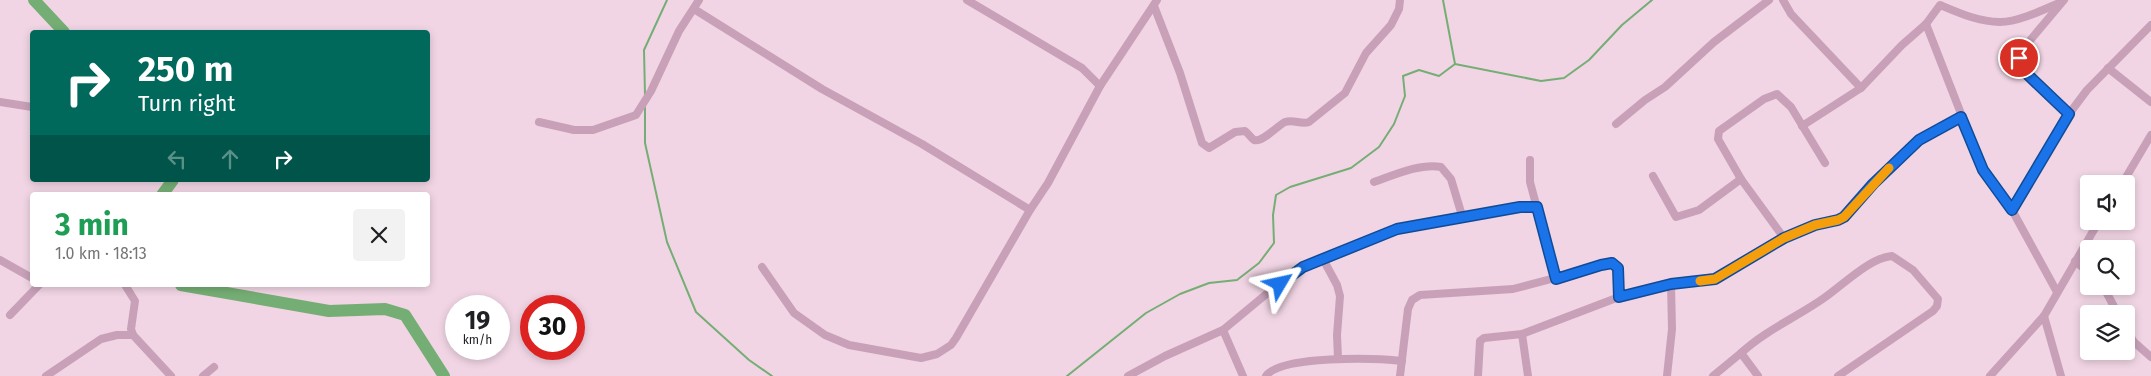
<!DOCTYPE html>
<meta charset="utf-8">
<style>
:root{--surface:#fff;--page:#f2f2f2;--text:#202124;--muted:#757577}
body{margin:0;font-family:"Fira Sans",sans-serif;background:var(--page);color:var(--text);height:100vh;display:flex;flex-direction:column;font-size:19px;white-space:nowrap}
*{box-sizing:border-box;margin:0}
p{font-size:16px;color:var(--muted)}
.icon{flex:none;width:28px;height:28px;fill:none;stroke:currentColor;stroke-width:2;stroke-linecap:round;stroke-linejoin:round}
.map{position:relative;flex:1;overflow:hidden}
.sheet{position:absolute;left:30px;top:192px;width:400px;height:95px;display:flex;flex-direction:column;background:var(--surface);border-radius:5px;box-shadow:0 2px 8px #0003}
.sheet>*{flex:none}
.banner{position:absolute;left:30px;top:30px;width:400px;height:152px;border-radius:5px;box-shadow:0 2px 8px #0003;background:#00695c;color:#fff;overflow:hidden}
.controls{position:absolute;left:2080px;top:175px;display:grid;gap:10px}
.controls a{display:grid;place-items:center;width:55px;height:55px;border-radius:5px;background:var(--surface);box-shadow:0 2px 8px #0003;font-size:25px}
.speed{position:absolute;left:445px;top:295px;display:flex;gap:10px;font-size:25px;font-weight:700;text-align:center}
.speed>*{display:grid;place-content:center;width:65px;height:65px;border-radius:50%;background:var(--surface);box-shadow:0 2px 8px #0003;line-height:1}
.speed small{font-size:12px;font-weight:400}
.speed .limit{border:8px solid #d22;background:#fff;color:#111}
.pin{position:absolute;display:grid;place-items:center;width:42px;height:42px;color:#fff;margin:-21px;border:2px solid #fff;border-radius:50%;box-shadow:0 1px 5px #0007}
.me{position:absolute;width:55px;margin:-28px;rotate:54deg;stroke-linejoin:round;filter:drop-shadow(0 0 4px #0008)}
.turn{display:flex;align-items:center;gap:18px;height:105px;padding:0 25px;font-size:22px}
.turn .icon{width:65px;height:65px;stroke-width:2.5}
.turn b{display:block;font-size:35px;line-height:42px}
.lanes{display:flex;align-items:center;height:48px;padding:0 25px;background:#0003;justify-content:center;gap:25px;direction:ltr}
.lanes .off{opacity:.35}
.round{display:grid;place-items:center;flex:none;width:52px;height:52px;border-radius:5px;background:var(--page)}
.head{display:flex;align-items:center;justify-content:space-between;height:85px;padding:0 25px}
h1{font-size:30px;font-weight:700;line-height:38px;color:#1e9e55}
.map>svg:first-child{display:block}
.lines{fill:none;stroke-linecap:round;stroke-linejoin:round}
.stream{stroke:#75ae74;stroke-width:2}
.river{stroke:#75ae74;stroke-width:12}
.minor{stroke:#c8a1b9;stroke-width:8}
.route-casing{stroke:#114b97;stroke-width:12}
.route{stroke:#1a73e8;stroke-width:9}
.slow{stroke:#f59e0b;stroke-width:9}
</style>
<div class="map">
<svg width="2151" height="376" viewBox="0 0 2151 376">
<rect width="100%" height="100%" fill="#f1d5e4"/>
<g class="lines">
<g class="stream">
<path d="M1443,0L1455,64"/>
<path d="M645,95L644,50L667,0"/>
<path d="M645,107V143L667,242L696,312L749,360L772,376"/>
<path d="M1067,376L1146,313L1180,294L1209,283L1237,280L1259,263L1274,243L1273,215L1276,195L1290,187L1351,168L1379,147L1394,124L1405,96L1403,76L1419,70L1439,76L1455,64L1541,81L1564,78L1589,60L1622,25L1652,0"/>
</g>
<g class="river">
<path d="M34,0L64,32"/>
<path d="M162,195L173,180"/>
<path d="M181,285L329,311L385,309L405,315L444,376"/>
</g>
<g class="minor">
<path d="M967,0L1082,68L1100,86"/>
<path d="M1783,0L1791,14L1861,88"/>
<path d="M2064,0L2021,51L2019,58L2026,73L2069,114"/>
<path d="M1154,6L1180,73L1202,143L1209,148L1235,132L1245,131C1248,133 1251,138 1254,140C1262,143 1277,126 1285,122C1294,119 1301,125 1309,122L1345,93L1366,53L1391,25L1399,9L1400,0"/>
<path d="M694,9L822,89L922,144L1030,210"/>
<path d="M1926,24L1983,170L2012,210L2057,292"/>
<path d="M2108,68L2151,102"/>
<path d="M0,102L32,107"/>
<path d="M539,122L574,130H593L636,115L651,91L679,31L699,0"/>
<path d="M1616,124L1645,100L1665,87L1714,42L1769,0"/>
<path d="M1802,126L1861,88L1902,45L1926,24L1940,5C1959,13 1979,22 2000,22C2018,22 2043,10 2059,3"/>
<path d="M1530,160V182L1556,279"/>
<path d="M1653,176L1676,217L1699,210L1741,179"/>
<path d="M1374,182C1394,175 1420,163 1441,167L1451,179L1463,219"/>
<path d="M2122,184L2151,135"/>
<path d="M2012,210L2069,114L2087,90L2151,25"/>
<path d="M1784,238L1741,179L1718,139L1719,131L1764,99L1777,94L1791,107L1825,163"/>
<path d="M1323,259L1337,285L1340,296L1337,335L1338,358"/>
<path d="M0,260L32,278"/>
<path d="M2075,261L2089,273"/>
<path d="M762,267L794,313L825,335L849,345L921,358L937,354L951,345L956,338L1030,210L1048,183L1100,86L1157,0"/>
<path d="M125,285L135,301L131,329L133,335L171,376"/>
<path d="M2103,286L2118,314"/>
<path d="M10,315L39,285"/>
<path d="M2044,316L2061,376"/>
<path d="M1223,330L1287,277L1323,259L1397,229L1520,207H1537"/>
<path d="M2126,330L2134,342L2151,357"/>
<path d="M1522,334L1528,376"/>
<path d="M46,376L101,339L117,335H133"/>
<path d="M203,376L214,367"/>
<path d="M1128,376L1165,356L1223,330L1243,376"/>
<path d="M1266,376C1281,355 1376,358 1402,361"/>
<path d="M1400,376L1408,309L1412,300L1420,295L1513,289L1612,263L1618,268L1619,297"/>
<path d="M1478,376L1480,341L1484,338L1522,334L1619,297L1671,284L1715,279L1784,238L1815,225L1838,220L1844,217L1873,184L1919,140L1961,117"/>
<path d="M1667,376L1672,329L1671,284"/>
<path d="M1713,376L1741,353"/>
<path d="M1758,376L1741,353C1766,330 1797,317 1824,298C1843,285 1869,258 1892,256L1913,270L1938,299L1937,306L1933,311L1838,376"/>
<path d="M1990,376L2044,316L2099,221"/>
</g>
</g>
<g class="lines">
<defs>
<path id="route" d="M1280,284L1303,267L1397,229L1520,207H1537L1556,279L1601,265L1612,263L1618,268L1619,297L1671,284L1715,279L1784,238L1815,225L1838,220L1844,217L1873,184L1919,140L1961,117L1983,170L2012,210L2069,114L2026,73L2019,58"/>
</defs>
<use href="#route" class="route-casing"/>
<use href="#route" class="route"/>
<path class="slow" d="M1700,281L1715,279L1784,238L1815,225L1838,220L1844,217L1889,168"/>
</g>
</svg>
<div class="controls">
<a><svg class="icon" aria-label="sound" viewBox="0 0 24 24"><path d="M4 9h4l5-4v14l-5-4H4zM17 9q2 3 0 6"/></svg></a>
<a><svg class="icon" aria-label="search" viewBox="0 0 24 24"><circle cx="10" cy="10" r="6"/><path d="M15 15l6 6"/></svg></a>
<a><svg class="icon" aria-label="layers" viewBox="0 0 24 24"><path d="M12 4l9 5-9 5-9-5zM3 14l9 5 9-5"/></svg></a>
</div>
<div class="speed"><div>19<small>km/h</small></div><div class="limit">30</div></div>
<div class="pin" style="left:2019px;top:58px;background:#d93025"><svg class="icon" aria-label="arrive" viewBox="0 0 24 24"><path d="M6 21V4h12l-3 4 3 4H6"/></svg></div>
<svg class="me" style="left:1280px;top:284px" viewBox="-20 -20 40 40"><path d="M0-17L14 15 0 8-14 15z" fill="#1a73e8" stroke="#fff" stroke-width="4"/></svg>
<div class="banner">
<div class="turn"><svg class="icon" aria-label="right" viewBox="0 0 24 24"><path d="M7 20v-9h11M14 6l5 5-5 5"/></svg><div><b>250 m</b>Turn right</div></div>
<div class="lanes"><svg class="icon off" aria-label="left" viewBox="0 0 24 24"><path d="M17 20v-9H6M10 6l-5 5 5 5"/></svg><svg class="icon off" aria-label="ahead" viewBox="0 0 24 24"><path d="M12 20V5M6 11l6-6 6 6"/></svg><svg class="icon" aria-label="right" viewBox="0 0 24 24"><path d="M7 20v-9h11M14 6l5 5-5 5"/></svg></div>
</div>
<section class="sheet">
<div class="head"><div><h1>3 min</h1><p>1.0 km · 18:13</p></div><a class="round"><svg class="icon" aria-label="close" viewBox="0 0 24 24"><path d="M6 6l12 12M18 6L6 18"/></svg></a></div>
</section>
</div>
